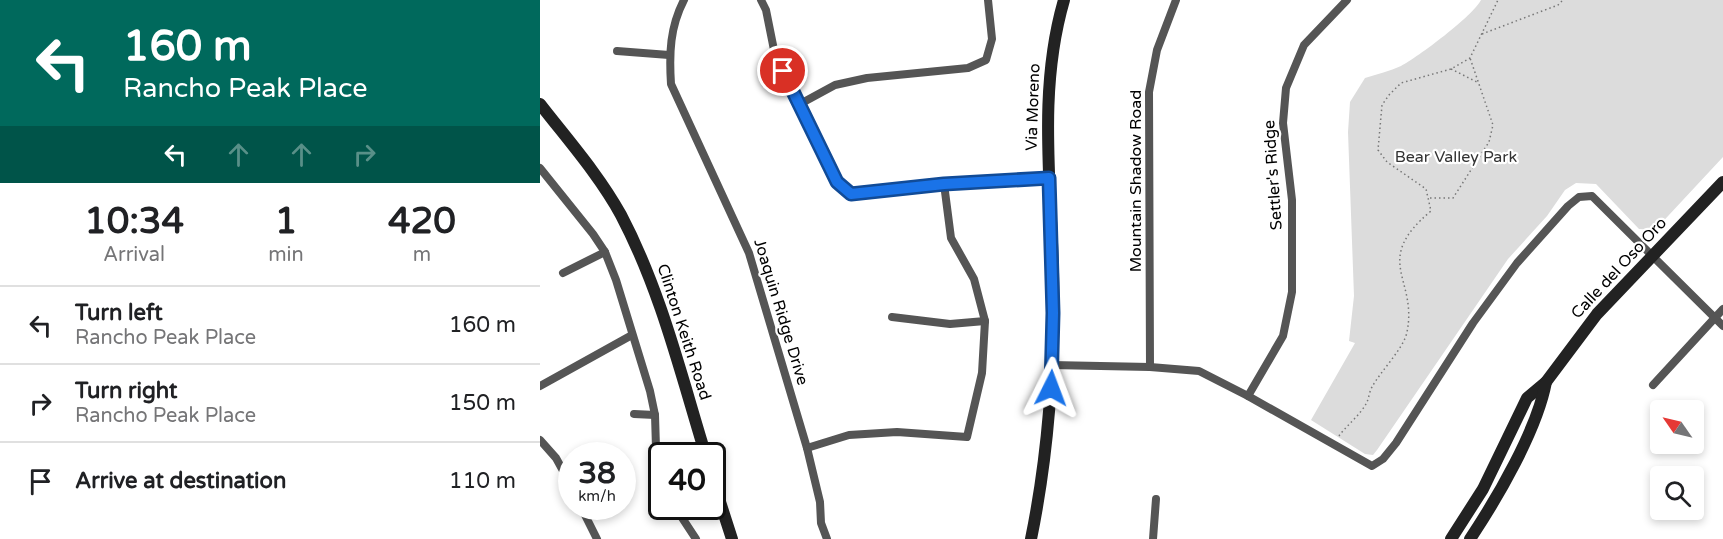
<!DOCTYPE html>
<style>
:root{--surface:#fff;--page:#f6f6f6;--text:#202124;--muted:#757577;--line:#e0e0e0}
body{margin:0;font-family:"Varela Round",sans-serif;background:var(--page);color:var(--text);height:100vh;display:flex;flex-direction:column;font-size:22px;white-space:nowrap}
*{box-sizing:border-box;margin:0}
p{font-size:20px;color:var(--muted)}
.icon{flex:none;width:33px;height:33px;fill:none;stroke:currentColor;stroke-width:2;stroke-linecap:round;stroke-linejoin:round}
.map{position:relative;flex:1;overflow:hidden}
.details{display:flex;flex-direction:column;background:var(--surface);width:540px}
.details>*{flex:none}
.top-card{background:#00695c;color:#fff;overflow:hidden}
.needle{width:39px;rotate:304deg}
.controls{position:absolute;left:1110px;top:400px;display:grid;gap:12px}
.controls a{display:grid;place-items:center;width:54px;height:54px;border-radius:6px;background:var(--surface);box-shadow:0 3px 9px #0003;font-size:30px}
.speed{position:absolute;left:18px;top:442px;display:flex;gap:12px;font-size:30px;font-weight:700;text-align:center}
.speed>*{display:grid;place-content:center;width:78px;height:78px;border-radius:50%;background:var(--surface);box-shadow:0 3px 9px #0003;line-height:1}
.speed small{font-size:15px;font-weight:400}
.speed .limit{border:3px solid #111;border-radius:9px;background:#fff;color:#111}
.pin{position:absolute;display:grid;place-items:center;width:51px;height:51px;color:#fff;margin:-26px;border:3px solid #fff;border-radius:50%;box-shadow:0 2px 6px #0007}
.me{position:absolute;width:66px;margin:-33px;rotate:3deg;stroke-linejoin:round;filter:drop-shadow(0 0 4px #0008)}
.turn{display:flex;align-items:center;gap:21px;height:126px;padding:0 24px;font-size:27px}
.turn .icon{width:78px;height:78px;stroke-width:2.5}
.turn b{display:block;font-size:42px;line-height:51px}
.lanes{display:flex;align-items:center;height:57px;padding:0 24px;background:#0003;justify-content:center;gap:30px;direction:ltr}
.lanes .off{opacity:.35}
.eta{display:flex;justify-content:space-evenly;align-items:center;height:102px;text-align:center}
.eta b{font-size:36px;font-weight:700;line-height:42px}
ul{padding:0;list-style:none}
li{display:flex;align-items:center;gap:18px;height:78px;padding:0 24px;border-top:2px solid var(--line)}
li div{flex:1}
li b{display:block;font-size:22px}
li em{font-style:normal}
main{display:flex;flex:1;min-height:0}
.map>svg:first-child{display:block}
.green{fill:#dcdcdc}
.lines{fill:none;stroke-linecap:round;stroke-linejoin:round}
.path{stroke:#777;stroke-width:1.5;stroke-dasharray:1.5 3;stroke-linecap:butt}
.street{stroke:#555;stroke-width:8}
.secondary{stroke:#222;stroke-width:12}
.route-casing{stroke:#114b97;stroke-width:15}
.route{stroke:#1a73e8;stroke-width:10}
.labels{text-anchor:middle;dominant-baseline:central;stroke-width:4.5;stroke-linejoin:round;paint-order:stroke}
.street-label{font-size:16px;fill:#000;stroke:#fff}
.park-label{font-size:16px;fill:#333;stroke:#fff}
</style>
<main>
<section class="details">
<div class="top-card">
<div class="turn"><svg class="icon" aria-label="left" viewBox="0 0 24 24"><path d="M17 20v-9H6M10 6l-5 5 5 5"/></svg><div><b>160 m</b>Rancho Peak Place</div></div>
<div class="lanes"><svg class="icon" aria-label="left" viewBox="0 0 24 24"><path d="M17 20v-9H6M10 6l-5 5 5 5"/></svg><svg class="icon off" aria-label="ahead" viewBox="0 0 24 24"><path d="M12 20V5M6 11l6-6 6 6"/></svg><svg class="icon off" aria-label="ahead" viewBox="0 0 24 24"><path d="M12 20V5M6 11l6-6 6 6"/></svg><svg class="icon off" aria-label="right" viewBox="0 0 24 24"><path d="M7 20v-9h11M14 6l5 5-5 5"/></svg></div>
</div>
<div class="eta">
<div><b>10:34</b><p>Arrival</p></div>
<div><b>1</b><p>min</p></div>
<div><b>420</b><p>m</p></div>
</div>
<ul>
<li><svg class="icon" aria-label="left" viewBox="0 0 24 24"><path d="M17 20v-9H6M10 6l-5 5 5 5"/></svg><div><b>Turn left</b><p>Rancho Peak Place</p></div><em>160 m</em></li>
<li><svg class="icon" aria-label="right" viewBox="0 0 24 24"><path d="M7 20v-9h11M14 6l5 5-5 5"/></svg><div><b>Turn right</b><p>Rancho Peak Place</p></div><em>150 m</em></li>
<li><svg class="icon" aria-label="arrive" viewBox="0 0 24 24"><path d="M6 21V4h12l-3 4 3 4H6"/></svg><div><b>Arrive at destination</b></div><em>110 m</em></li>
</ul>
</section>
<div class="map">
<svg width="1183" height="539" viewBox="0 0 1183 539">
<rect width="100%" height="100%" fill="#fff"/>
<path class="green" d="M941,0H1183V157L1115,230L1099,229L1056,184L1036,183L1025,190L1007,216L968,259L837,450L833,455L825,454L771,420L815,343L809,341L814,296L808,132L810,102L825,78C837,74 850,71 861,66C878,57 933,16 941,0Z"/>
<g class="lines">
<g class="path">
<path d="M942,34L1018,5L1023,0"/>
<path d="M911,69L939,83"/>
<path d="M890,198H913L949,142L953,125L930,58"/>
<path d="M799,436C807,425 820,415 826,404C829,399 829,392 832,387C840,372 864,348 867,332C878,278 831,261 891,211L886,189L847,162L838,150L842,105L849,95L861,83L911,69L930,58L958,0"/>
</g>
<g class="street">
<path d="M144,0C130,27 129,53 131,84L209,253L267,448L280,502L281,523L287,539"/>
<path d="M221,0L226,10L235,55L297,182L311,194L404,184L509,178"/>
<path d="M77,51L129,55"/>
<path d="M260,104L295,85L327,78L428,68L446,60L452,39L448,0"/>
<path d="M0,168L53,234L65,252L76,280L110,391L115,415L116,448L122,476"/>
<path d="M23,273L65,252"/>
<path d="M352,317L410,324L445,321"/>
<path d="M511,365L610,367L659,371L708,396L832,466L843,459L856,443L933,323L977,263L1028,206L1039,197L1052,196L1183,326"/>
<path d="M610,367L609,92L617,50L636,0"/>
<path d="M1113,385L1183,309"/>
<path d="M0,386L92,335"/>
<path d="M708,396L743,336L752,292V200L743,123L746,88L764,45L807,0"/>
<path d="M94,414L115,415"/>
<path d="M0,440L16,458L32,487"/>
<path d="M267,448L309,435L357,432L427,437L442,373L445,321L434,279L411,238L404,184"/>
<path d="M41,507L57,539"/>
<path d="M135,507L156,539"/>
<path d="M613,539L616,499"/>
</g>
<g class="secondary">
<path d="M0,104C28,140 59,175 81,215C121,291 141,375 166,456"/>
<path d="M172,477L192,539"/>
<path d="M491,539C509,451 515,362 513,272C511,181 498,89 524,0"/>
<path d="M911,539L943,489L987,398L1006,382L1057,314L1183,182"/>
<path d="M930,539C958,497 997,430 1006,382"/>
</g>
</g>
<g class="lines">
<defs>
<path id="route" d="M243,71L297,182L311,194L404,184L509,178L513,313L511,388"/>
</defs>
<use href="#route" class="route-casing"/>
<use href="#route" class="route"/>
</g>
<g class="labels">
<g class="street-label">
<text transform="translate(493 107) rotate(-88)">Via Moreno</text>
<text transform="translate(733 175) rotate(-94)">Settler's Ridge</text>
<text transform="translate(596 181) rotate(-90)">Mountain Shadow Road</text>
<text transform="translate(1079 268) rotate(-47)">Calle del Oso Oro</text>
<text transform="translate(241 312) rotate(73)">Joaquin Ridge Drive</text>
<text transform="translate(144 332) rotate(72)">Clinton Keith Road</text>
</g>
<g class="park-label">
<text x="916" y="157">Bear Valley Park</text>
</g>
</g>
</svg>
<div class="controls">
<a><svg class="needle" viewBox="-14 -14 28 28"><path d="M0-13l5 13h-10z" fill="#e53935"/><path d="M0 13l5-13h-10z" fill="#757577"/></svg></a>
<a><svg class="icon" aria-label="search" viewBox="0 0 24 24"><circle cx="10" cy="10" r="6"/><path d="M15 15l6 6"/></svg></a>
</div>
<div class="speed"><div>38<small>km/h</small></div><div class="limit">40</div></div>
<div class="pin" style="left:243px;top:71px;background:#d93025"><svg class="icon" aria-label="arrive" viewBox="0 0 24 24"><path d="M6 21V4h12l-3 4 3 4H6"/></svg></div>
<svg class="me" style="left:511px;top:388px" viewBox="-20 -20 40 40"><path d="M0-17L14 15 0 8-14 15z" fill="#1a73e8" stroke="#fff" stroke-width="4"/></svg>
</div>
</main>
